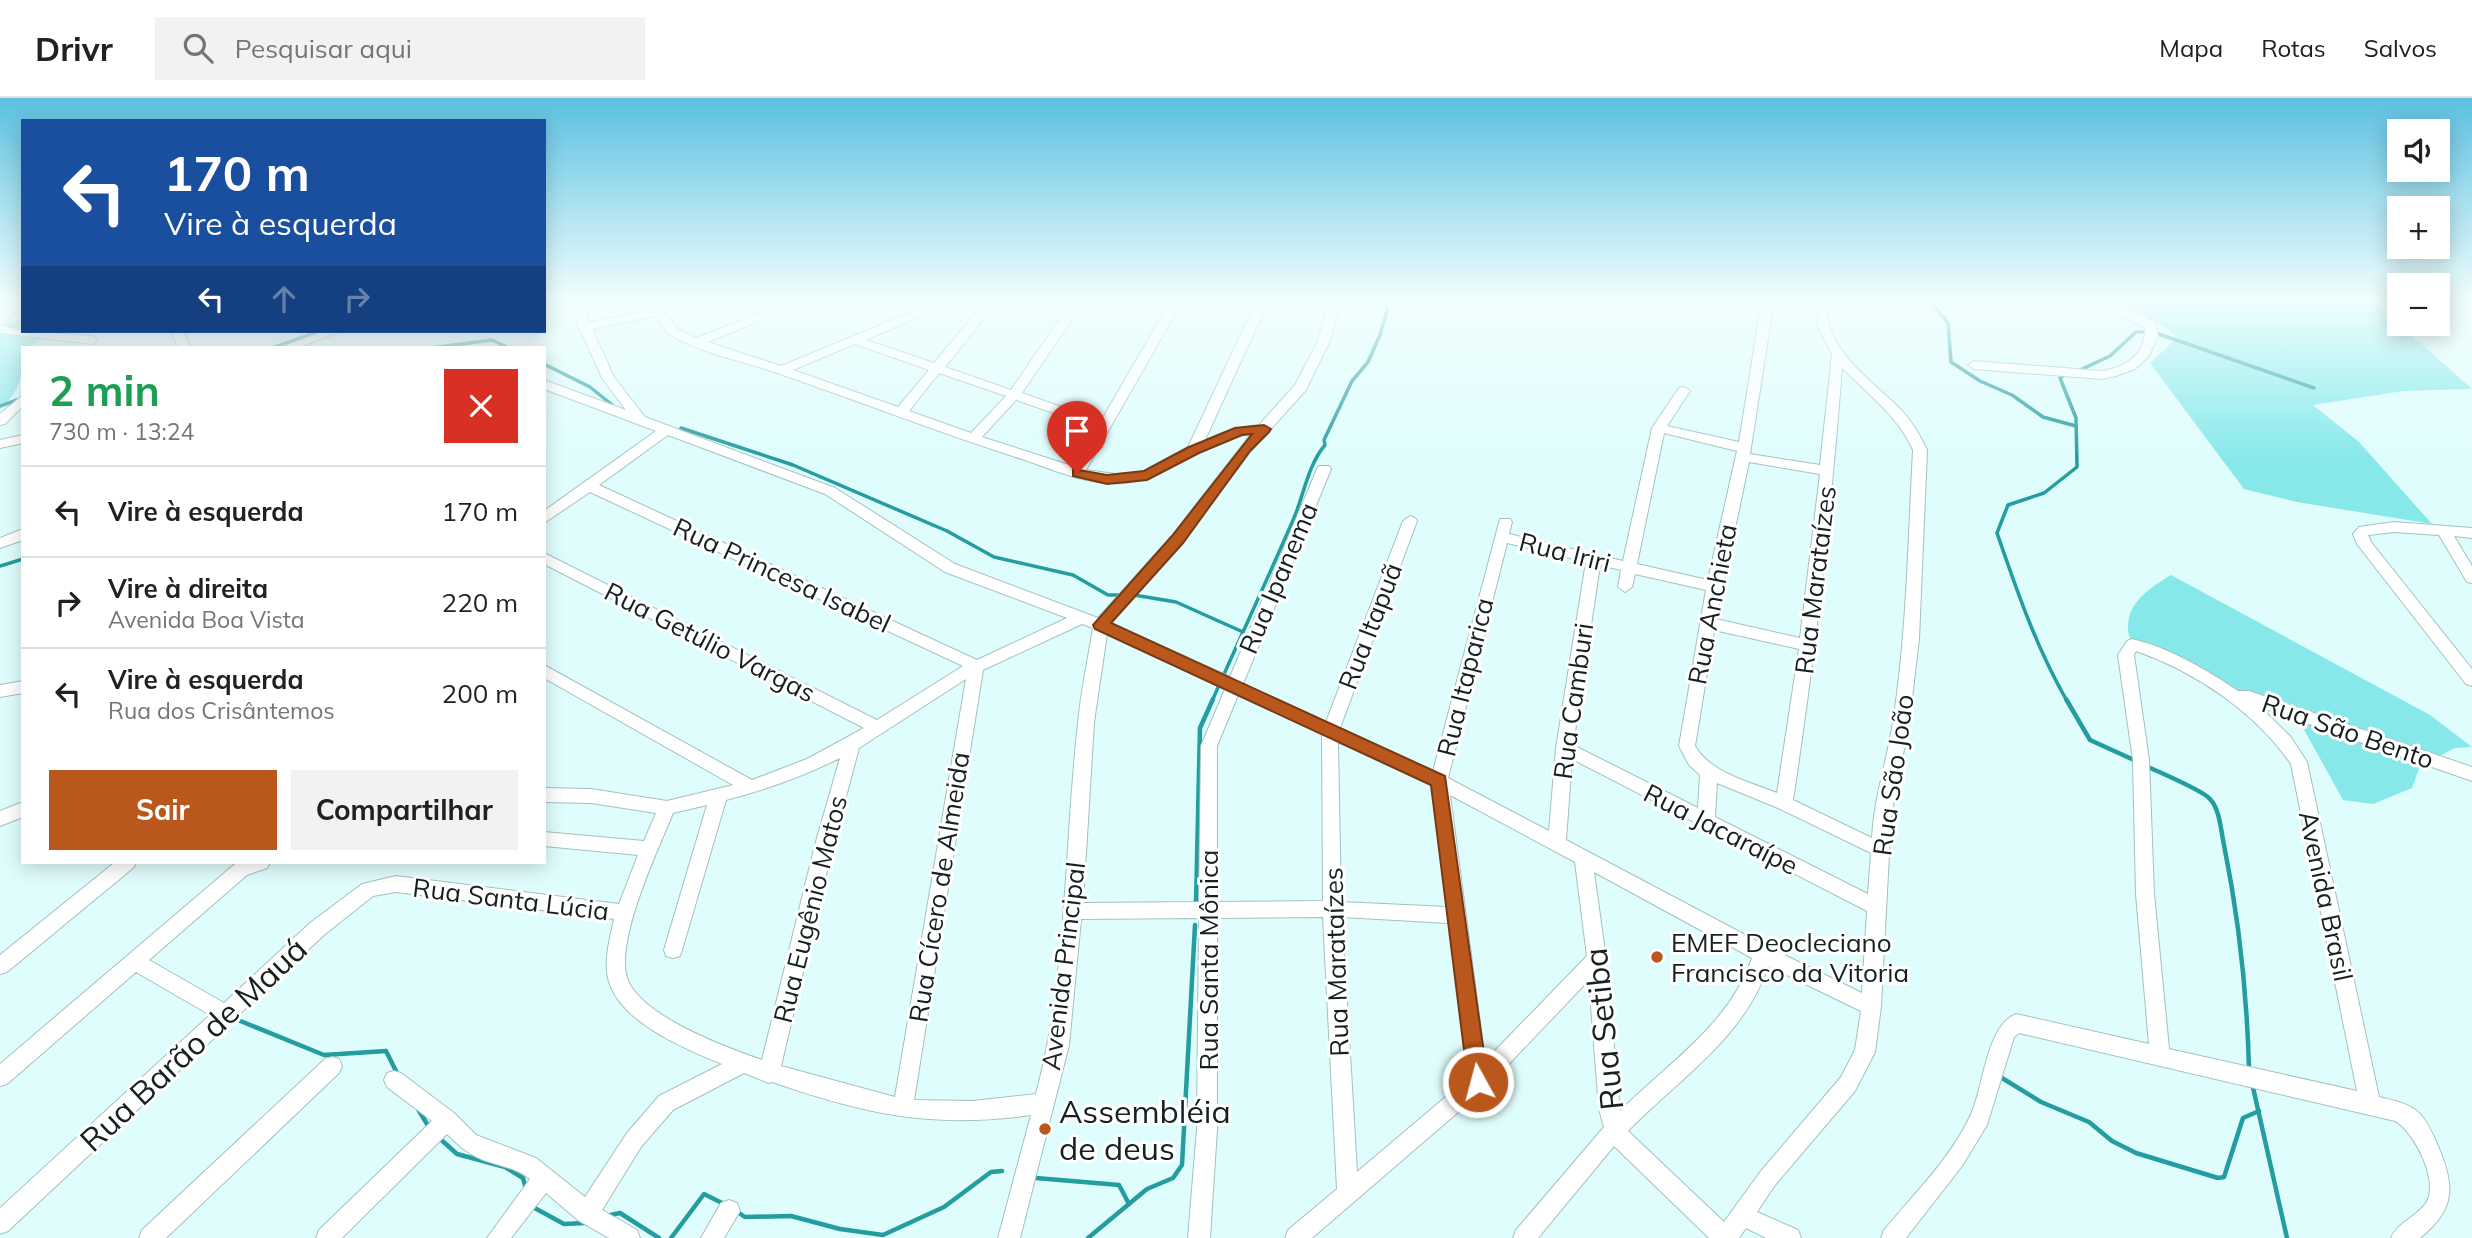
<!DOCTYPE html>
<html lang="pt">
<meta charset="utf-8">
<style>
:root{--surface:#fff;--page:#f2f2f2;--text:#202124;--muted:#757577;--line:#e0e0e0;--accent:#ba571d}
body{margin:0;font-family:Mulish,sans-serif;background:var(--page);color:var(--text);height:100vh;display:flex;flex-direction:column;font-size:26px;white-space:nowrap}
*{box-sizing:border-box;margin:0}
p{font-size:23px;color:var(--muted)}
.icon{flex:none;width:38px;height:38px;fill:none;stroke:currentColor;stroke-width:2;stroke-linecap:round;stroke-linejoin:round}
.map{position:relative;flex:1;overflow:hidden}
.side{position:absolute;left:21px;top:248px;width:525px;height:518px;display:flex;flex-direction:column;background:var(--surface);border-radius:0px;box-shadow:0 4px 18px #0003}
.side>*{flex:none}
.hud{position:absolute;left:21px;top:21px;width:525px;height:214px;border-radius:0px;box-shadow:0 4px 18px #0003;background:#1a4fa0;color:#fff;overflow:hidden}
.buttons{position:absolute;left:2387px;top:21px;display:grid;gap:14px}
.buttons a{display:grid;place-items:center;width:63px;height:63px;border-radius:0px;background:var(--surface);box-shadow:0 4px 18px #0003;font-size:35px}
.pin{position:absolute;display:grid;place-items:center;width:60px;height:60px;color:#fff;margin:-72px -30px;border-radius:50% 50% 50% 0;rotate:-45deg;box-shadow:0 0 7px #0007}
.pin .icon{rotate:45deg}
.me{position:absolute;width:77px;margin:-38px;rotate:353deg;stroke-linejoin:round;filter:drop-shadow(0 0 5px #0008)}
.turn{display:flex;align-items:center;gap:24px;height:147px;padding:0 28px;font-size:32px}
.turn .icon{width:91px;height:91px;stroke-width:2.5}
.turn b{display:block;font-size:49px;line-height:60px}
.lanes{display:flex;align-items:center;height:66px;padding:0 28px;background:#0003;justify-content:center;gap:35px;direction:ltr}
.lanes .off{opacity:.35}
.round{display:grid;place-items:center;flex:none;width:74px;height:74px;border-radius:0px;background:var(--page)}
.headline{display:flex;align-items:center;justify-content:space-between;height:119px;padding:0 28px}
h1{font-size:42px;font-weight:700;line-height:52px;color:#1e9e55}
.action{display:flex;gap:14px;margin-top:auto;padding:14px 28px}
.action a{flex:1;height:80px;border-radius:0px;background:var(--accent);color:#fff;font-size:28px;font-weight:700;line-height:80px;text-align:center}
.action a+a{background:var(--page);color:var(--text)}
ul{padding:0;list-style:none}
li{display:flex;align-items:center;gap:21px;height:91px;padding:0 28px;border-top:2px solid var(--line)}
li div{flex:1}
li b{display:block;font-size:26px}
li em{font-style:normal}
header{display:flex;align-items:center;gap:42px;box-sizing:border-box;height:98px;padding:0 35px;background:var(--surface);border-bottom:2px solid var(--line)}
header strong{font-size:33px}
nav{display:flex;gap:38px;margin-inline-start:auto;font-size:24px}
.search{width:490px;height:63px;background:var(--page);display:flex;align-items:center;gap:18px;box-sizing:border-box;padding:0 24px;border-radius:0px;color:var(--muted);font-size:26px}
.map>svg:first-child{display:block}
.green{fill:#87e8ea}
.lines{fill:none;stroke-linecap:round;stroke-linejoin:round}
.stream-far1{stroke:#239d9f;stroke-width:3.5}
.stream{stroke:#239d9f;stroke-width:4.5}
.minor-casing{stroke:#a4c0c0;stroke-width:2}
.minor{fill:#fff;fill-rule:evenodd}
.route{fill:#ba571d;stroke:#793913;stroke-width:2}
.poi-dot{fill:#ba571d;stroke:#fff;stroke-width:2.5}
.labels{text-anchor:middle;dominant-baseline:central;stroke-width:6;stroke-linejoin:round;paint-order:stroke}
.street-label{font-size:26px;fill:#162020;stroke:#fff}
.poi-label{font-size:26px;fill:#162020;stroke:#fff;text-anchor:start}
.near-street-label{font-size:32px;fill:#162020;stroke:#fff}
.near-poi-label{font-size:32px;fill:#162020;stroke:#fff;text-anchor:start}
</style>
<header>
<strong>Drivr</strong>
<div class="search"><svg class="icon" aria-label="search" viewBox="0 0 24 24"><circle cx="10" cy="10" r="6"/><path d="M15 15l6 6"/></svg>Pesquisar aqui</div>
<nav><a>Mapa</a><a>Rotas</a><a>Salvos</a></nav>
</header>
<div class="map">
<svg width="2472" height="1140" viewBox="0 0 2472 1140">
<rect width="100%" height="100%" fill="#e0fdfd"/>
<g class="green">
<path d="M2111,202H2372L2472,291L2403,293L2313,307L2359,344L2432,426L2297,404L2244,391L2150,265L2177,240C2160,219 2131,218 2111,202Z"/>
<path d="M23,221V233H57L35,244L32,250H23C23,278 21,292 0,311V228Z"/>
<path d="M2171,477L2430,617L2472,649L2455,650L2420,668L2412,690L2373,706L2343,702L2302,628L2134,550C2132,544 2127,535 2128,528C2128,503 2153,488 2171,477Z"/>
</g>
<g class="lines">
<g class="stream-far1">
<path d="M1930,202L1948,225L1951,264L1980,283L2012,297L2043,319L2076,328"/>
<path d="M2156,235L2314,290"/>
<path d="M272,250L321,233"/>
<path d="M431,250L492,242L509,250"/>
<path d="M544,266L590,289L616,310"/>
<path d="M2078,273L2110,258L2136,234H2148"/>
<path d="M2064,277L2060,280L2076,320L2077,369L2044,395L2008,407L1997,435C2017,493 2036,549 2067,603"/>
<path d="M0,308L17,302"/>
<path d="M681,330L793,367L947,433L994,459L1073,477L1108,497H1123"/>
<path d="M0,468L23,461"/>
<path d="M1134,497L1176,504L1243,534"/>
<path d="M1212,603C1239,542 1267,482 1294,420C1304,396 1308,367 1325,347L1324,342L1352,283L1368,264L1380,237L1387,213L1385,202"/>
</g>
<g class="stream">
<path d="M2066,601L2090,642L2134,662"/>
<path d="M2148,669C2161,675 2202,692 2210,701C2220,711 2221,734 2224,747C2239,821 2247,895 2249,971"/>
<path d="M1196,806L1200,630L1213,601"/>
<path d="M233,920L324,957L386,953L398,977"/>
<path d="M2002,980L2041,1004L2089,1024L2112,1043L2136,1055L2218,1080L2224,1079L2243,1020L2259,1013"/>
<path d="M2252,985L2287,1140"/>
<path d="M418,1011L430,1031"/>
<path d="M438,1039L457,1056L505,1069L523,1080L526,1091"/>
<path d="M1036,1080L1119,1087L1129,1106"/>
<path d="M531,1108L564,1126L585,1125"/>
<path d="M736,1113L745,1119L791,1118L840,1131L883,1137L944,1109L991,1074L1002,1073"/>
<path d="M606,1118L620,1115L659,1140"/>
<path d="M671,1140L704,1096L724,1106"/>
<path d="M1088,1140L1147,1091L1173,1080L1182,1067L1195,827"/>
</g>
<defs>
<g id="minor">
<path d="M14,202H23V206L4,226L0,227V216Z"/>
<path d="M567,202H579L589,224L662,211L678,231L696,240L794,202H810L708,244L781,268L941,202H957L866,242L934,265L987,202H999L945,269L1011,292L1073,202H1085L1022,295L1101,323L1171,202H1183L1086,372L1122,377L1144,373L1188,349L1257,202H1269L1205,342L1235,330L1259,327L1295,287L1317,245L1329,202H1341L1329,245L1306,292L1251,353L1182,444L1111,525L1230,579L1317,371L1319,368H1329L1331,371L1243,586L1326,624L1403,423L1410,418L1415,420L1417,423L1340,630L1433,673L1500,421H1510L1512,424L1509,436L1623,463L1652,330L1679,290L1684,289L1690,293L1667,328L1739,344L1762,202H1774L1750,356L1820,367L1832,256L1817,227L1816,209L1793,202H1827C1828,210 1827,221 1830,229C1842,265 1875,285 1900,311C1912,323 1920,337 1927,352L1919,541L1909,626L1891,718L1881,909L1875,954L1855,993L1775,1087L1757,1114L1798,1132L1801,1140H1766L1746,1130L1739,1140H1709L1614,1048L1538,1140H1513L1516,1132L1604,1029L1599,1011L1589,882L1485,991L1312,1140H1285L1288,1132L1337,1091L1323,819L1217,820V1031L1210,1140H1188L1197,1031L1199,820L1081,821L1069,947L1020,1140H998L1031,1017C932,1031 865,1016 772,984L769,985L744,975L673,1012L641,1049L602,1112L637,1132L640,1140H609L579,1123L546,1095L511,1140H487L530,1081C517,1070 499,1068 483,1062C468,1056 458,1047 447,1036L342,1140H316L319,1132L432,1023L387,989L384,982L387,975L394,973L401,975L454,1015L476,1037L536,1060L585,1099L627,1035L659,998L722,966C686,951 618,924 608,880C604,861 610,840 614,821L396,794L373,798L324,837L8,1133L0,1136V1110L210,917L136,874L7,986L0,988V966L235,766L270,765L267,770L247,777L149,862L224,905L310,825L362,786L396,778L619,806L638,757L544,748V734L644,743L656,715L591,705L544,704V690L591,691L667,703L733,687L544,580V567L752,682L807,661L864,630L544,466V455L877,622L963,568L590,394L544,425V413L656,333L544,291V282L626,312L602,280ZM655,218C660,225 665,234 672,238C703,256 743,263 777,275C859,303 939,335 1022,361C1054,372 1089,388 1124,385C1170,381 1205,340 1251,336L1172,438L1098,520L955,466L835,390L645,319L614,279L592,231ZM855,246L929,272L898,309L793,272ZM1842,270C1868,296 1898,318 1913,352C1908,443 1907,534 1893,624C1887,663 1874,700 1872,740L1793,702C1815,558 1831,414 1842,270ZM939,275L1006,298L971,335L909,313ZM1016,302L1097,330L1075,369L982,339ZM1664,335L1737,353L1708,482L1637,466ZM668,337L825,396L945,474L1067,520L977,562L599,387ZM1749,364L1820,376L1800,540L1716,521ZM1507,445L1586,464L1556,650L1549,733L1448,680ZM1600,467L1621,472L1618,489L1625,494L1632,489L1635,476L1706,492L1679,648L1689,667L1700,677L1698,710L1573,647ZM1082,526L1093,530C1088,561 1081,593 1078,625C1064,749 1068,876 1036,996L973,1003L914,1002L983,572ZM1714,532L1799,551L1777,695C1748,683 1712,676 1695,648ZM1107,536L1225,591L1201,648L1199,804L1083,805L1094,624ZM966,581L895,999L781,968L833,747L859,650ZM1238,597L1322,636L1323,803L1217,804V648ZM1338,644L1431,687L1448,809L1341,804ZM840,660L815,747L762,962C727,950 640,918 627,880C615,842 658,752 673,715L707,707L664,852L666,858L673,860L680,858L682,852L726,702C765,692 804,678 840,660ZM1572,661L1867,813L1862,895L1770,850L1566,742ZM1717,685L1778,710L1871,755L1868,796L1715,719ZM1450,697L1575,764L1587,858L1485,963ZM1594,774L1752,860C1729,927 1668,965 1620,1013L1606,861ZM1342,819L1449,825L1468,980L1357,1074ZM1768,868L1861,913L1855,952L1841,979L1761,1073L1724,1124L1628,1033C1679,981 1745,939 1768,868Z"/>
<path d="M2082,202C2105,201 2136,211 2155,225L2158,238L2149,258L2135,271L2116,278L2102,281L1974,271L1968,267L1974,263L2102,273C2127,269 2146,256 2145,229Z"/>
<path d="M0,227L23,233L92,238L98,242L92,246L0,235Z"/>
<path d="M171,233H183L190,250H178Z"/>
<path d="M325,233H342L297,250H280Z"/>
<path d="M23,297V308L5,326L0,327V316Z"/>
<path d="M23,337V345L0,350V342Z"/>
<path d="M2394,424L2472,430V440L2454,438L2472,468V485L2467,484L2439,437L2394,434L2368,437L2371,444L2472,571V588L2466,586L2357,446L2353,436L2359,429Z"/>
<path d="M23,431V442L0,450V440Z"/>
<path d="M2132,541C2168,549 2207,572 2238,593H2249L2472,669V683L2260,609L2290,638L2307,664L2379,999C2392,1002 2409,1005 2419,1015C2428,1024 2433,1037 2438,1048C2455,1088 2456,1111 2420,1140H2391C2397,1125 2416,1119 2426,1105C2440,1084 2414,1033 2395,1023L2019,935L2014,939L1987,1027L1962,1068L1906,1140H1881L1884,1132C1914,1096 1952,1059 1971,1016C1984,988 1986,928 2016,916L2149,946L2136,796L2133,662L2118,557L2127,543ZM2136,553C2196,574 2255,614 2291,666L2357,993L2169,951L2154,796L2149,662L2134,557Z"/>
<path d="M23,583V595L0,599V587Z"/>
<path d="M23,704V719L0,728V713Z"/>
<path d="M114,765H136L133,770L7,874L0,876V857Z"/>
<path d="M332,959L339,961L342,968L339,975L166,1140H139L142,1132L325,961Z"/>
<path d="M729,1102L737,1105L740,1113L724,1140H701L721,1105Z"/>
</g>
</defs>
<use href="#minor" class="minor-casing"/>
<use href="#minor" class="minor"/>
</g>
<linearGradient id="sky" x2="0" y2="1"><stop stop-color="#5bc0e0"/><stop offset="0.56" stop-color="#f1fefe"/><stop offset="1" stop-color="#f1fefe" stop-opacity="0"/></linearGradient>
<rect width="2472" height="361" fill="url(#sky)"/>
<path class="route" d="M1264,327L1271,331L1269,334L1250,353L1183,445L1111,525L1445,678L1488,984L1485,991L1478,994L1471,991L1468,984L1431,687L1095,531L1093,527L1172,438L1252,336L1242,337L1199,355L1147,382L1107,386L1073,378V371L1107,377L1144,373L1189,349L1235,330Z"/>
<g class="poi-dot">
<circle cx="1657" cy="859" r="7"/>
<circle cx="1045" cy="1031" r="7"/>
</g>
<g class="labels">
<g class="street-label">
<text transform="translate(1565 454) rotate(14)">Rua Iriri</text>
<text transform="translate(782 477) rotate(25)">Rua Princesa Isabel</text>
<text transform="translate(1278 480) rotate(-67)">Rua Ipanema</text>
<text transform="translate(1815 482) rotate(-83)">Rua Marataízes</text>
<text transform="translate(1712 506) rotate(-79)">Rua Anchieta</text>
<text transform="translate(1370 528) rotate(-69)">Rua Itapuã</text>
<text transform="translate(710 544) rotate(27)">Rua Getúlio Vargas</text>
<text transform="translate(1465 579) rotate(-76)">Rua Itaparica</text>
<text transform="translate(1573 603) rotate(-82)">Rua Camburi</text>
<text transform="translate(2348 633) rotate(19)">Rua São Bento</text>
<text transform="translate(1893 677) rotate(-82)">Rua São João</text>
<text transform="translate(1721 731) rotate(27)">Rua Jacaraípe</text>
<text transform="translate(939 789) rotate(-81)">Rua Cícero de Almeida</text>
<text transform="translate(2326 798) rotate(78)">Avenida Brasil</text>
<text transform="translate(511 801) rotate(7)">Rua Santa Lúcia</text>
<text transform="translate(810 811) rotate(-76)">Rua Eugênio Matos</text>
<text transform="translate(1208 862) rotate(-90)">Rua Santa Mônica</text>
<text transform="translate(1336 864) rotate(-92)">Rua Marataízes</text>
<text transform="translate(1063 868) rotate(-83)">Avenida Principal</text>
</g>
<g class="poi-label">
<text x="1671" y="844">EMEF Deocleciano<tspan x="1671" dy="30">Francisco da Vitoria</tspan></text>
</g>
<g class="near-street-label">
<text transform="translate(1603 931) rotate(-96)">Rua Setiba</text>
<text transform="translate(193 946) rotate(-43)">Rua Barão de Mauá</text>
</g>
<g class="near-poi-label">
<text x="1059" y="1013">Assembléia<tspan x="1059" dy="37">de deus</tspan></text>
</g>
</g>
</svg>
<div class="buttons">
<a><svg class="icon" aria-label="sound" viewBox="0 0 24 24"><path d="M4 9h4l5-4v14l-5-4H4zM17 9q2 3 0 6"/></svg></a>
<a>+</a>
<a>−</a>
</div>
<div class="pin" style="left:1077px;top:375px;background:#d93025"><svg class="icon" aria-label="arrive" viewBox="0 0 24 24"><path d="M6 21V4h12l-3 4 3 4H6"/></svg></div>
<svg class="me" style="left:1478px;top:984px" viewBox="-20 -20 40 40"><circle r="17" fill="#ba571d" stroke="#fff" stroke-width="3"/><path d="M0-11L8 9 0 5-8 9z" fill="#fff"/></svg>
<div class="hud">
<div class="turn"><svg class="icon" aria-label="left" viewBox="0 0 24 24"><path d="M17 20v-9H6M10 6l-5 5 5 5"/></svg><div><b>170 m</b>Vire à esquerda</div></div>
<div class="lanes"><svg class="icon" aria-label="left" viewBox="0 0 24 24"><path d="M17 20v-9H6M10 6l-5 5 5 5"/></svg><svg class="icon off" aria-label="ahead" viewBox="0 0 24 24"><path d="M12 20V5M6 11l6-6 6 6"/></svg><svg class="icon off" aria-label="right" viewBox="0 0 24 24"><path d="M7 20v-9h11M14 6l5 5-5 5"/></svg></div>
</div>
<section class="side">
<div class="headline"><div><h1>2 min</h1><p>730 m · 13:24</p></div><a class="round" style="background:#d93025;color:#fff"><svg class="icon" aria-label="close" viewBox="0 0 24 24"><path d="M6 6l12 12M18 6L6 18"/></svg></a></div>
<ul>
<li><svg class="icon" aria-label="left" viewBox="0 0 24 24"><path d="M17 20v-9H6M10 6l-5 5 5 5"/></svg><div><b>Vire à esquerda</b></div><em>170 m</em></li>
<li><svg class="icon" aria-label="right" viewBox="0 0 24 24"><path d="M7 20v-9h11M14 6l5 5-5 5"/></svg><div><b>Vire à direita</b><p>Avenida Boa Vista</p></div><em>220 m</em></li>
<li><svg class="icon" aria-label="left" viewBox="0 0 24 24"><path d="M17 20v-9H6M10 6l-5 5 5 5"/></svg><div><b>Vire à esquerda</b><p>Rua dos Crisântemos</p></div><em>200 m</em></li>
</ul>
<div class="action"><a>Sair</a><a>Compartilhar</a></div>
</section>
</div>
